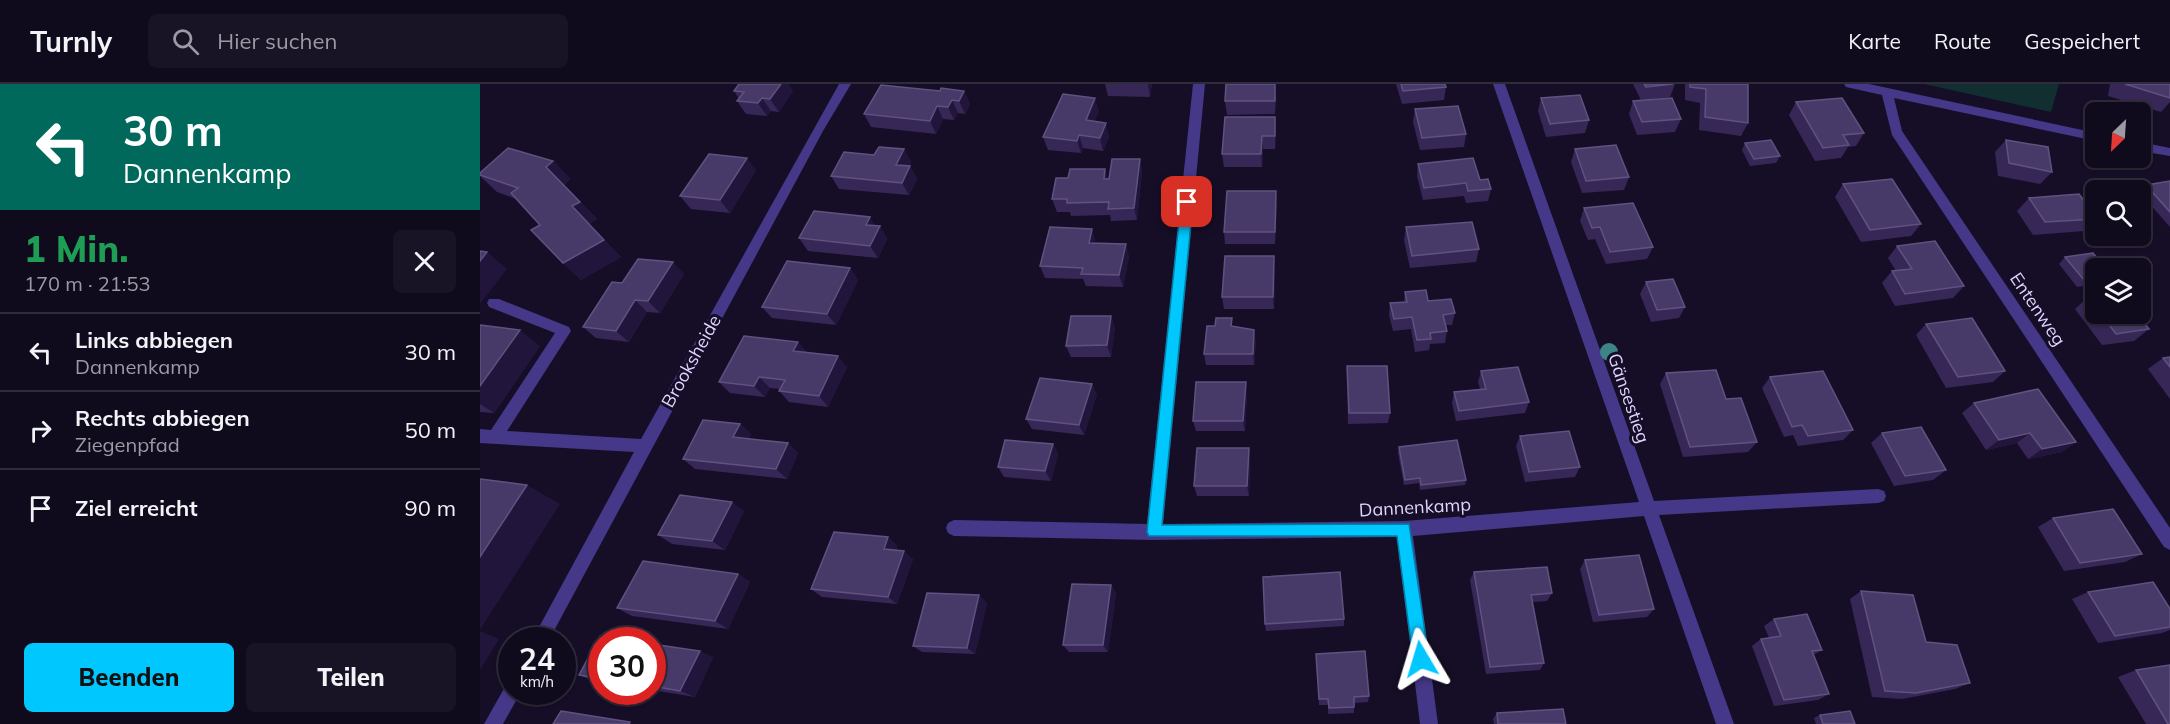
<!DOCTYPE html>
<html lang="de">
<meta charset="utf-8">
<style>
:root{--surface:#100a1d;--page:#191326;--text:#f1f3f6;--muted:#9c9aa4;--line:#302b3b;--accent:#01c7ff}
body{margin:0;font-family:Mulish,sans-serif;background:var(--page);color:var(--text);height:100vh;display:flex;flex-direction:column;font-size:22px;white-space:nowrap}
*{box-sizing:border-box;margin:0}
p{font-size:20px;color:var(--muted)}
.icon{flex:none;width:33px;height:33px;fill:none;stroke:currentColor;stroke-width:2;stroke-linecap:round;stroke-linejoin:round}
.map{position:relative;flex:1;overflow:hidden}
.sheet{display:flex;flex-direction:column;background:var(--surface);width:480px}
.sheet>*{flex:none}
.top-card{background:#00695c;color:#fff;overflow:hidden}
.needle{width:39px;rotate:205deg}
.buttons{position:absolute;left:1605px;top:18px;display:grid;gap:12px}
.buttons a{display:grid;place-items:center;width:66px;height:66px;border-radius:9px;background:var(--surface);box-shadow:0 2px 4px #0004,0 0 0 2px var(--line);font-size:30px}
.speed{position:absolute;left:18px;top:543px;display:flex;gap:12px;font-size:30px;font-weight:700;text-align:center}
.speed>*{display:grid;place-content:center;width:78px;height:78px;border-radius:50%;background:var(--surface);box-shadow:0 2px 4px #0004,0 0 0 2px var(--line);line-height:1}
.speed small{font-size:15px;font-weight:400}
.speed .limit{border:9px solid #d22;background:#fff;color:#111}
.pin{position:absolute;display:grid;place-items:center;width:51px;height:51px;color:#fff;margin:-26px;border-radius:12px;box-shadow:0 3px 9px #0006}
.me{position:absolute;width:66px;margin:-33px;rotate:353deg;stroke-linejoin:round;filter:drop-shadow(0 0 4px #0008)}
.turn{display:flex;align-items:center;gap:21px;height:126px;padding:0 24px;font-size:27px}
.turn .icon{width:78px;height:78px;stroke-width:2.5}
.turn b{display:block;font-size:42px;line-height:51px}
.round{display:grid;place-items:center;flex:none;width:63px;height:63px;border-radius:9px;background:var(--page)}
.headline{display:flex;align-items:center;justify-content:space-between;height:102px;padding:0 24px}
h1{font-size:36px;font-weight:800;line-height:45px;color:#1e9e55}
.button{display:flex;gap:12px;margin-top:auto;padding:12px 24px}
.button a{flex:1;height:69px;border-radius:9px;background:var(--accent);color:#111;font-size:24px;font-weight:800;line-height:69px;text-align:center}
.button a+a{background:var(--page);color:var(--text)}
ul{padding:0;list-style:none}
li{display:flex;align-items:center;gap:18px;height:78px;padding:0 24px;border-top:2px solid var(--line)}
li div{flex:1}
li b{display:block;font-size:22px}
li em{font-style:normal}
header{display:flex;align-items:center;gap:36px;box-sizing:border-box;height:84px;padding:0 30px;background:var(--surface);border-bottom:2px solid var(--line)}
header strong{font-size:28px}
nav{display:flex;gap:33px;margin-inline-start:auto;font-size:21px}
.search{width:420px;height:54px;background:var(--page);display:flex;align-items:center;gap:15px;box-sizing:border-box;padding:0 21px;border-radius:9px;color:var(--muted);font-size:22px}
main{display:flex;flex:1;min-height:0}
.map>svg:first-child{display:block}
.green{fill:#112f31}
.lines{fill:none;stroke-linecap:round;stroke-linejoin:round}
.minor{fill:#453888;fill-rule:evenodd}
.tree{fill:#3c8486}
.wall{fill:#362756}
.shaded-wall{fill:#21153b}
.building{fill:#483a68;stroke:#605280;stroke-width:1.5}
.route{fill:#01c7ff;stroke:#0181a6;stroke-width:1.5}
.labels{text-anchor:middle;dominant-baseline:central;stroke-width:6;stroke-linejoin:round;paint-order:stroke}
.street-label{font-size:18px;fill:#dfd5ff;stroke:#160e27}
</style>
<header>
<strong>Turnly</strong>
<div class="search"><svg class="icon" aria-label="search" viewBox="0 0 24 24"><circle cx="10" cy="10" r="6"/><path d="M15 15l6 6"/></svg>Hier suchen</div>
<nav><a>Karte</a><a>Route</a><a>Gespeichert</a></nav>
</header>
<main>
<section class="sheet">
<div class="top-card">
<div class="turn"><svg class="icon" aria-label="left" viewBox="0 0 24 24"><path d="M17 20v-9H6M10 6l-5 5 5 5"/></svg><div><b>30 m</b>Dannenkamp</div></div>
</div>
<div class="headline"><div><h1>1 Min.</h1><p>170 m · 21:53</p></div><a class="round"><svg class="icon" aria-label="close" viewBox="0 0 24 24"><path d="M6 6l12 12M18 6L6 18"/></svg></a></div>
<ul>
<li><svg class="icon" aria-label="left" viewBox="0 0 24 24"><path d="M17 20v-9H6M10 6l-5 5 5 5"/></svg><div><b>Links abbiegen</b><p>Dannenkamp</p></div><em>30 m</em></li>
<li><svg class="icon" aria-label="right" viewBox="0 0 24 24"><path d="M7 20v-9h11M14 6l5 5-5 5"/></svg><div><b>Rechts abbiegen</b><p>Ziegenpfad</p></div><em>50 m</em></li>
<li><svg class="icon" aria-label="arrive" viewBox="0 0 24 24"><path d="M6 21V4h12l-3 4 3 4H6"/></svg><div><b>Ziel erreicht</b></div><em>90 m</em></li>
</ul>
<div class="button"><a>Beenden</a><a>Teilen</a></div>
</section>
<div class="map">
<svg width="1690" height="640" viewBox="0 0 1690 640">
<rect width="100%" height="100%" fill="#160e27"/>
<path class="green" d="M1444,0H1579L1571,28Z"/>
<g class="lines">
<g class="minor">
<path d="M359,0H371L343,47L69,556H52L154,368L0,359V345L11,346L75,249L9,223L7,219L9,215H19L89,243L91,247L27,347L161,355Z"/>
<path d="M713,0H725L683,440L924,437L1159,418L1013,0H1025L1174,417L1398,405L1404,407L1406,412L1404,417L1398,419L1179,431L1254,640H1236L1164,432L933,452L958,640H940L917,453L674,456L474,452L468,449L466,444L468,439L474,436L667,440Z"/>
<path d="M1364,0H1389L1616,49V57L1414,14L1422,47L1690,444V466L1684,463L1412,51L1402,11L1366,3Z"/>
<path d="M1660,58L1690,64V72L1660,67Z"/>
<path d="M32,598V608H41L23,640H4L26,601Z"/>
</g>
</g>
<circle class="tree" cx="1129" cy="268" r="9"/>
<g class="wall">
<path d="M625,0H672L670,13L628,12Z"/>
<path d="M916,0H965L966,3L964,16L922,20Z"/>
<path d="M1153,0H1195L1190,13L1161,16Z"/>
<path d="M1205,0H1268V39L1261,52L1219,46L1220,19L1205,16Z"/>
<path d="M1630,0H1690V18L1681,28L1628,12Z"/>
<path d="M254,7H313L299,28L291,27L287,32L266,30L257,17L259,15Z"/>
<path d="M460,7H484L490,20L485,30L478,29L474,36L463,35L456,50L391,43L384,30Z"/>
<path d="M796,11L795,30L747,31L745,17Z"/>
<path d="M1061,14L1109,36L1105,49L1066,53L1058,27Z"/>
<path d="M1153,17L1201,35L1195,48L1157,51L1149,30Z"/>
<path d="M1316,18L1384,49L1376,62L1368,63L1361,74L1335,77L1309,31Z"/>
<path d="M935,25L986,50L984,63L940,66L933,38Z"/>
<path d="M619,27L614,37L629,52L623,67L603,64L601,69L568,66L563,53Z"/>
<path d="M796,46L795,65H783L782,83H744L742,70Z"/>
<path d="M1526,56L1572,88L1560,100L1518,92L1515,68Z"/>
<path d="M1265,59L1300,72L1296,79L1270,82L1262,66Z"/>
<path d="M424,65L431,78L429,82H430L437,95L429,111L359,105L351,92L394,71Z"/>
<path d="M1095,65L1149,93L1144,106L1102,109L1091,78Z"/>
<path d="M660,75L662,87L657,136L631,137L630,131L591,132L590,128H577L572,115L628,95Z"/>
<path d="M73,77L90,95L84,101L117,135L109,140L141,173L101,196L83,179L60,141L36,115L17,108L0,92V89Z"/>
<path d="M938,80L1000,96L1011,105L1008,117L986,119L984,112L943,116L937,92Z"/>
<path d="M276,86L250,129L211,125L200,112Z"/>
<path d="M1690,97V143L1660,109V106L1666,101Z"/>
<path d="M1363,100L1441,140L1431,152L1381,158L1355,113Z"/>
<path d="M1549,114L1616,133V135L1604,147L1553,151L1537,127Z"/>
<path d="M797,119L795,160H745L744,148Z"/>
<path d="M1104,124L1173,163L1167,175L1126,180L1115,155L1108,156L1100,137Z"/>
<path d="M395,142H400L407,155L398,174L328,167L319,154Z"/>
<path d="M926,143L999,165L996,178L930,184L924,156Z"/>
<path d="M612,145L615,157V159L649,172L643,203L606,202L603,195L565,194L560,182Z"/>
<path d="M1417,162L1484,202L1473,214L1415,222L1402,199L1412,187H1416L1408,174Z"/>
<path d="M1585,173L1616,184V200L1597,203L1579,180Z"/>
<path d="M370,184L378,196L356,241L292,234L282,223Z"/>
<path d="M795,184L794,225H744L742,213Z"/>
<path d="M204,190L180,229L167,228L149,258L116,254L103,243L142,199Z"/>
<path d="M1166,198L1205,223L1199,234L1171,238L1160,210Z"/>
<path d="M925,208L948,217L975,229L972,241H966L967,247L965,259L950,260L949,266L935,268L931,245L913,247L909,231L910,219L924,218Z"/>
<path d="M1616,212V230H1660V219L1666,226L1659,232L1669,245L1654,257L1622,261L1595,225L1608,213Z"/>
<path d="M1446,240L1525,287L1513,298L1466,304L1436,251Z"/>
<path d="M0,241L60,262L14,329L0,328Z"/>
<path d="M753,242L776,257L774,281H726L724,270Z"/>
<path d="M635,243L631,273H591L586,262Z"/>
<path d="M327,269L367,283L348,323L309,318L299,307L300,305L290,304L285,313L250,309L239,298Z"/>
<path d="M1690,273V315L1668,285L1683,274Z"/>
<path d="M867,282L910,329L908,339L868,340Z"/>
<path d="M1001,287L1049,318L1045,329L976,337L972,319L974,308L1000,305L998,298Z"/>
<path d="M1186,289L1246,315L1277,358L1268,368L1203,373L1180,300Z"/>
<path d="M1290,293L1373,346L1363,356L1318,362L1313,351L1304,353L1282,304Z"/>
<path d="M767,309L765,347H716L713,337Z"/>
<path d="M617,310L604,351L552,345L546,335Z"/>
<path d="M1494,319L1596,358L1582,368L1548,375L1537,359L1506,366L1482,329Z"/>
<path d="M260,340L271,350L269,355L308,359L318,369L307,395L215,385L203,375Z"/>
<path d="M1402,349L1466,386L1453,396L1414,402L1391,359Z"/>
<path d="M1040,352L1100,383L1095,393L1045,398L1036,362Z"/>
<path d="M573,360L578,370L571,397L524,393L518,383Z"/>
<path d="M919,363L986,396L985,401L940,406L939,399L924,401L918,369Z"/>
<path d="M770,374L769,412H717L714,402Z"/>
<path d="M264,427L245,466L192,460L178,451Z"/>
<path d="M1573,434L1662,470L1645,478L1584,487L1558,443Z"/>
<path d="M408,453L417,462L416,466L433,475L417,520L342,513L331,505Z"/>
<path d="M1105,476L1174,525L1167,533L1113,538L1100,485Z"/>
<path d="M994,488L1072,509L1067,517L1052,518L1064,579L1060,586L1006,590L990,496Z"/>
<path d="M258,490L270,498L248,545L152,532L137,524Z"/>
<path d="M631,501L636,509L628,568H589L583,561Z"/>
<path d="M1381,507L1446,558L1490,599L1475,605L1422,615L1392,613L1370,515Z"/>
<path d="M1608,508L1690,525V546L1682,549L1618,559L1592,515Z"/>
<path d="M507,519L495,570L442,568L433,562Z"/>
<path d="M864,535V542L786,547L785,540Z"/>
<path d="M1294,535L1342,566L1333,571L1349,610L1338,616L1294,622L1272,562L1281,555L1289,554L1284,542Z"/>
<path d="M122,556V598H116L99,591Z"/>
<path d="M172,560L233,573L215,613L172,606Z"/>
<path d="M836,570L889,612L888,618L874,619V629L848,630V621H839Z"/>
<path d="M1656,586L1690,640H1666L1638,593Z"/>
<path d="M1017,629L1086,640H1014L1013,635Z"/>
<path d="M1340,631L1375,640H1336L1334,634Z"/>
</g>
<g class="shaded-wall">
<path d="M301,0H309L313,7L299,28L290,15Z"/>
<path d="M668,0H672L670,13Z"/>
<path d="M484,7L490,20L485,30L479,17Z"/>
<path d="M282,14L291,27L287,32L278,19Z"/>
<path d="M615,14L619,27L609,49L606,36Z"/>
<path d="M472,16L478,29L474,36L468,23Z"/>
<path d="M457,22L463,35L456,50L450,37Z"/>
<path d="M795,33L796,46L795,65Z"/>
<path d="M626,39L629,52L623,67L620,54Z"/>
<path d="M599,51L603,64L601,69L597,57Z"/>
<path d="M782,52L783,65L782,83L781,70Z"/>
<path d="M424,65L431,78L423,93L416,81Z"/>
<path d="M267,74L276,86L250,129L240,116Z"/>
<path d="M660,75L662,87L657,136L654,124Z"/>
<path d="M73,77L90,95L84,101L117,135L109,140L141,173L101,196L83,179L66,83Z"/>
<path d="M430,82L437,95L429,111L422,99Z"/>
<path d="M625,85L629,97L624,95Z"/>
<path d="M796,107L797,119L795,160V148Z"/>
<path d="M390,133L398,146L386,141Z"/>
<path d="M400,142L407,155L398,174L390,162Z"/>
<path d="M612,145L615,157L613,171L609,159Z"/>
<path d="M646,160L649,172L643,203L639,191Z"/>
<path d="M7,168L27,185L0,220V177Z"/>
<path d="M794,172L795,184L794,225L793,213Z"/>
<path d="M193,178L204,190L180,229L168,217Z"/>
<path d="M370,184L378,196L356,241L347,230Z"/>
<path d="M155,216L167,228L149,258L136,247Z"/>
<path d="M631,232L635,243L631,273L627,261Z"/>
<path d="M40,246L60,262L14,329L0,320V302Z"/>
<path d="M774,246L776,257L774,281L773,270Z"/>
<path d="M318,258L328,269L313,267Z"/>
<path d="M358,272L367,283L348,323L339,312Z"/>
<path d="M279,293L290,304L285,313L274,302Z"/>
<path d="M766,298L767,309L765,347L763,337Z"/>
<path d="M612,300L617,310L604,351L599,341Z"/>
<path d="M260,340L271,350L265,363L253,353Z"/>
<path d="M1550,349L1537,359L1506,366L1519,356Z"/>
<path d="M1596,358L1582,368L1548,375L1562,365Z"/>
<path d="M308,359L318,369L307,395L296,385Z"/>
<path d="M573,360L578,370L571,397L565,387Z"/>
<path d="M769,364L770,374L769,412L767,402Z"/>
<path d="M47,401L80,420L0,546V473Z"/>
<path d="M252,418L264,427L245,466L232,457Z"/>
<path d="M408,453L417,462L413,473L404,465Z"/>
<path d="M424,467L433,475L417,520L408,513Z"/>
<path d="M258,490L270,498L248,545L235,537Z"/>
<path d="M631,501L636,509L628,568L623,561Z"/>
<path d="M499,511L507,519L495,570L487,564Z"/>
<path d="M0,547L19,555L0,586Z"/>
<path d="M220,567L233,573L215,613L200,607Z"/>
</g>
<g class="building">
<path d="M259,0H301L290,15L282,14L278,19L257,17L264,8L254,7Z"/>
<path d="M746,0H795V17H745Z"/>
<path d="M921,0H965L966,3L923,7Z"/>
<path d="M1164,0H1193L1166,3Z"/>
<path d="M1210,0H1268V39L1225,33L1226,5L1210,3Z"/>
<path d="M1645,0H1690V14Z"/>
<path d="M401,1L460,7L461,4L484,7L479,17L472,16L468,23L457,22L450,37L384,30Z"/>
<path d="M583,10L615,14L606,36L626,39L620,54L599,51L597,57L563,53Z"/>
<path d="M1100,11L1109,36L1070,40L1061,14Z"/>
<path d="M1192,14L1201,35L1162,38L1153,17Z"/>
<path d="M1362,14L1384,49L1363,51L1369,61L1343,64L1316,18Z"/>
<path d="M978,22L986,50L942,54L935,25Z"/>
<path d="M745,33H795V52H782L781,70H742Z"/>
<path d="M1291,56L1300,72L1274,75L1265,59Z"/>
<path d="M1526,56L1568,63L1572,88L1529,79Z"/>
<path d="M1136,61L1149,93L1106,97L1095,65Z"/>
<path d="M399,63L424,65L416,81L430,82L422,99L351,92L364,68L394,71Z"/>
<path d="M28,64L73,77L66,83L100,118L92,122L124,156L83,179L51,146L60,141L31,109L38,104L0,91V89Z"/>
<path d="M229,70L267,74L240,116L200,112Z"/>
<path d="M993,74L1000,96L1008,95L1011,105L988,107L986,99L944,104L938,80Z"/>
<path d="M632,75H660L654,124L628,125L629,118L587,119V115H572L576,94H588L590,85H625L624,95H629Z"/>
<path d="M1412,95L1441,140L1390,146L1363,100Z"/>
<path d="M1690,97V128L1666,101Z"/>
<path d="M747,107H796L795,148H744Z"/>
<path d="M1599,110L1616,133V135L1565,138L1549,114Z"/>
<path d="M1153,119L1173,163L1130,168L1120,143L1112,144L1104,124Z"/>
<path d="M334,127L390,133L386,141L400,142L390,162L319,154Z"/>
<path d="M992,138L999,165L932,172L926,143Z"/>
<path d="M570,143L612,145L609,159L646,160L639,191L601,190L603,184L560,182Z"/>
<path d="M1455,157L1484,202L1425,210L1412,187L1432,185L1417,162Z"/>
<path d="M0,167L7,168L0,177Z"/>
<path d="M1613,169L1625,184H1616V195L1604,196L1585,173Z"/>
<path d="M745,172H794L793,213H742Z"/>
<path d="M158,175L193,178L168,217L155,216L136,247L103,243L132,198L142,199Z"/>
<path d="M307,177L370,184L347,230L282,223Z"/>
<path d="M1193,195L1205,223L1177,226L1166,198Z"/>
<path d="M946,206L948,217L971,215L975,229L963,231L967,247L950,249L951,255L937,256L932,233L914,235L910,219L927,218L925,208Z"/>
<path d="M1616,212V222L1608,213Z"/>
<path d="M1660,219L1666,226L1660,227Z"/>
<path d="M1621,230H1657L1669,245L1636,250Z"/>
<path d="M591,232H631L627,261L586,262Z"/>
<path d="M736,234H752L751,242L774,246L773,270H724L727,242H735Z"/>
<path d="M1492,234L1525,287L1478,293L1446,240Z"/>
<path d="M0,241L40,246L0,302Z"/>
<path d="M264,252L318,258L313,267L358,272L339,312L299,307L305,296L279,293L274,302L239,298Z"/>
<path d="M1690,273V283L1683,274Z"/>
<path d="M867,282H907L910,329H869Z"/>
<path d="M1038,283L1049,318L979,327L974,308L1006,305L1001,287Z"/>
<path d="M1236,286L1246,315L1261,314L1277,358L1210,363L1186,289Z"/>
<path d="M1343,287L1373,346L1328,352L1322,341L1312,343L1290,293Z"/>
<path d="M560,294L612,300L599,341L546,335Z"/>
<path d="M716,298H766L763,337H713Z"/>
<path d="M1558,305L1596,358L1562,365L1550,349L1519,356L1494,319Z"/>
<path d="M223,336L260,340L253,353L308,359L296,385L203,375Z"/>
<path d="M1441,343L1466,386L1425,392L1402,349Z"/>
<path d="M1089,347L1100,383L1049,388L1040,352Z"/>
<path d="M525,356L573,360L565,387L518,383Z"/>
<path d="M977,356L986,396L941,401L940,394L925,396L919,363Z"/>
<path d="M717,364H769L767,402H714Z"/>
<path d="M0,395L47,401L0,473Z"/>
<path d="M200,411L252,418L232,457L178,451Z"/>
<path d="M1633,425L1662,470L1600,479L1573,434Z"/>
<path d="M354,448L408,453L404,465L424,467L408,513L331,505Z"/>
<path d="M1159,471L1174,525L1119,531L1105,476Z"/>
<path d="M163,477L258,490L235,537L137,524Z"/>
<path d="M1067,483L1072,509L1051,511L1064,579L1010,583L994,488Z"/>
<path d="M860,488L864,535L785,540L783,493Z"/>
<path d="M1673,498L1690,525V543L1635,552L1608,508Z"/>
<path d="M592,500L631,501L623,561H583Z"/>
<path d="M1381,507L1433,511L1446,558L1477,561L1490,599L1436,609L1405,607Z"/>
<path d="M447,509L499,511L487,564L433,562Z"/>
<path d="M1327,530L1342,566L1332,567L1349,610L1304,616L1281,555L1301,552L1294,535Z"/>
<path d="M120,552L151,556H122V595L99,591Z"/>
<path d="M172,560L220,567L200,607L172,602Z"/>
<path d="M885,567L889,612L874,613V623L849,624L848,615H839L836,570Z"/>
<path d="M1690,581V640H1688L1656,586Z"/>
<path d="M1083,625L1086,640H1018L1017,629Z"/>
<path d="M81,627L150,638L149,640H73Z"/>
<path d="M1370,627L1375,640H1343L1340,631Z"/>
</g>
<path class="route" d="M707,113L713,118L682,441L929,440L949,575L946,581L941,583L935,581L933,575L917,452H669L667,448L701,118Z"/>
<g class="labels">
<g class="street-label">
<text transform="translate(1558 225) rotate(56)">Entenweg</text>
<text transform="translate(211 277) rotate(-61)">Brooksheide</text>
<text transform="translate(1149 314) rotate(71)">Gänsestieg</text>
<text transform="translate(935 423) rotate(-3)">Dannenkamp</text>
</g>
</g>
</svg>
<div class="buttons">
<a><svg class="needle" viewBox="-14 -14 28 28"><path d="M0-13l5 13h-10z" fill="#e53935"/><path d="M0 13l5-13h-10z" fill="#9c9aa4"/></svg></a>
<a><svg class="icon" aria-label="search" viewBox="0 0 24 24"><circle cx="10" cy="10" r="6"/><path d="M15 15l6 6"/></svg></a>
<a><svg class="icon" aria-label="layers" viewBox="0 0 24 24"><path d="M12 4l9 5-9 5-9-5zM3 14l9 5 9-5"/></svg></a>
</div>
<div class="speed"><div>24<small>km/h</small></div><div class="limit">30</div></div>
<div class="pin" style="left:707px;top:118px;background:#d93025"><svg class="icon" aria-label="arrive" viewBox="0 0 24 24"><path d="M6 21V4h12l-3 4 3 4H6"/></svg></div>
<svg class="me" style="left:941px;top:575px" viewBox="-20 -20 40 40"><path d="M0-17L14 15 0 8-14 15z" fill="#01c7ff" stroke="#fff" stroke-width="4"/></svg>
</div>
</main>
